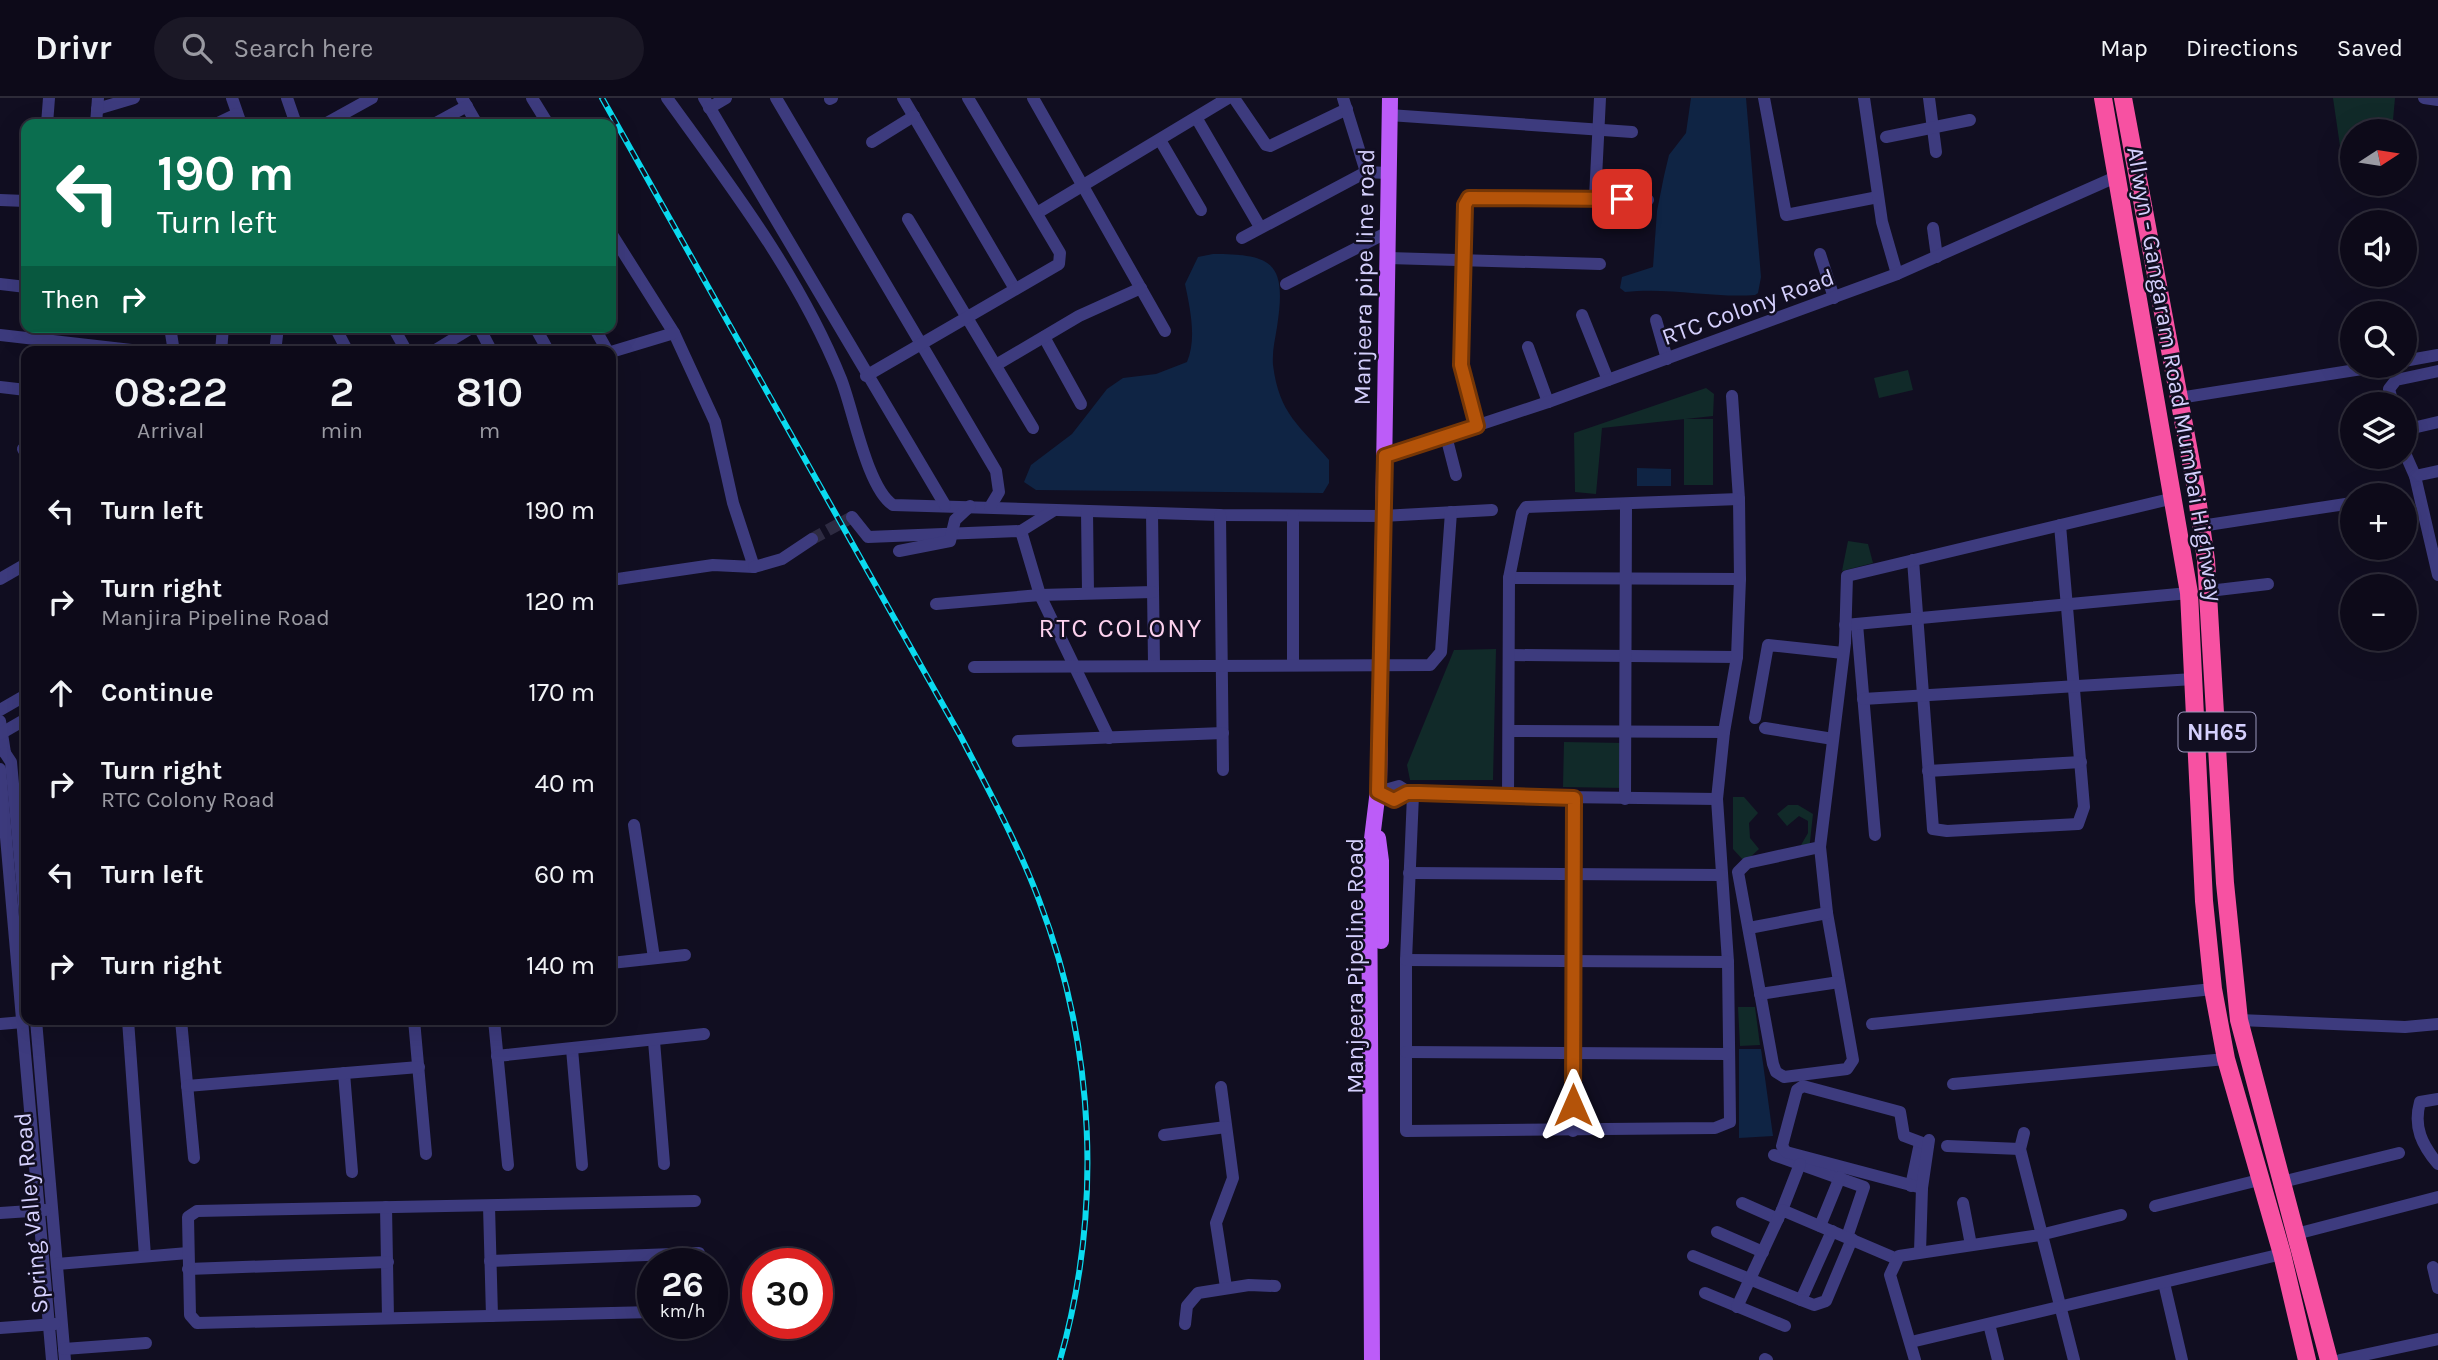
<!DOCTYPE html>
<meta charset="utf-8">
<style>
:root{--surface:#0d0a19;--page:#1b1826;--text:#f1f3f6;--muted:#9a9aa2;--line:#2d2b38}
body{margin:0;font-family:Karla,sans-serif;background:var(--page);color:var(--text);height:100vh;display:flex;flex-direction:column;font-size:26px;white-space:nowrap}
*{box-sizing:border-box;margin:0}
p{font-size:23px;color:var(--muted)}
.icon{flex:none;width:38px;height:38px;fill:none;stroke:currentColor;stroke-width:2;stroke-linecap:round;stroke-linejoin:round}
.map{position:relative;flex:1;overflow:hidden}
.drawer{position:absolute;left:21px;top:248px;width:595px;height:679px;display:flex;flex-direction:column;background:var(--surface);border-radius:14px;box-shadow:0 7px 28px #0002,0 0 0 2px var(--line)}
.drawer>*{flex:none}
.top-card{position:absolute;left:21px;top:21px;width:595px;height:214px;border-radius:14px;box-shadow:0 7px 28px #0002,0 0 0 2px var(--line);background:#0b6e4f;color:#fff;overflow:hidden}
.needle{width:46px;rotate:78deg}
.tools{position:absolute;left:2340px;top:21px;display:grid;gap:14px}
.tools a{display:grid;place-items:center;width:77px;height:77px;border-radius:50%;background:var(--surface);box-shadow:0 7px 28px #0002,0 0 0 2px var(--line);font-size:35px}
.speed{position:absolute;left:637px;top:1150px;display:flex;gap:14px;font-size:35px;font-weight:700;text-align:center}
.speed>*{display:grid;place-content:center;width:91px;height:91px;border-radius:50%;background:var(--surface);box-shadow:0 7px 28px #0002,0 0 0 2px var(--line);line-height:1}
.speed small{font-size:18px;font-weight:400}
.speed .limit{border:10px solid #d22;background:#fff;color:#111}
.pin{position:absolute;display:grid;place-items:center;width:60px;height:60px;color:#fff;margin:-30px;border-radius:14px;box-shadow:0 4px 10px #0006}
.me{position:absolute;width:77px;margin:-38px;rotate:0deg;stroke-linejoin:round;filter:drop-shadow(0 0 5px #0008)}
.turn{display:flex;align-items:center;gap:24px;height:147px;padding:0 21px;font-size:32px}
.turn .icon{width:91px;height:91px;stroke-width:2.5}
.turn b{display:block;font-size:49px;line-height:60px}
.then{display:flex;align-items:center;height:66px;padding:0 21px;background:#0003;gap:14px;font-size:26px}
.eta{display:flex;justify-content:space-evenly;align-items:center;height:119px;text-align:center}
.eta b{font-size:42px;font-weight:600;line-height:49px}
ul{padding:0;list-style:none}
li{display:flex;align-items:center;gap:21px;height:91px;padding:0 21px}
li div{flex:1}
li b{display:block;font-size:26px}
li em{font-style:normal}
header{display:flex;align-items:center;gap:42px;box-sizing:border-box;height:98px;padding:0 35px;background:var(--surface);border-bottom:2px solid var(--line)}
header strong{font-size:33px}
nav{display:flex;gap:38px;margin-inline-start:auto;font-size:24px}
.search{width:490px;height:63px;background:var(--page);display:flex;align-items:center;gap:18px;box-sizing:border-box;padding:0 24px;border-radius:38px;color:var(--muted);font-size:26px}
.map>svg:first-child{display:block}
.green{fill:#112a29}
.water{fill:#0f2444}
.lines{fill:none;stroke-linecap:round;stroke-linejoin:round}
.minor-tunnel{stroke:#2e2b42;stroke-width:12;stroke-dasharray:12 6;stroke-linecap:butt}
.minor{stroke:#3d3b7e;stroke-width:12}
.major{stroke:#bc5cf8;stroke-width:16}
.highway{stroke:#f751a2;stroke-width:18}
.rail-casing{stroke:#0adaef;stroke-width:6}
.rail{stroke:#110e21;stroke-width:3.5;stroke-dasharray:10;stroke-linecap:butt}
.route-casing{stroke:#753606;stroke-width:18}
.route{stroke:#b45309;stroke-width:12}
.labels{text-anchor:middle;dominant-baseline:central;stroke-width:5;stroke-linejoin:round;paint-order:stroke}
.shield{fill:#110e21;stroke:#9a96bb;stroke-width:2}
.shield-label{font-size:23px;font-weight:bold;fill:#d5d0fd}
.street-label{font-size:24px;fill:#d5d0fd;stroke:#110e21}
.neighbourhood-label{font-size:26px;letter-spacing:2px;fill:#fdd2ee;stroke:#110e21}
</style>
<header>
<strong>Drivr</strong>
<div class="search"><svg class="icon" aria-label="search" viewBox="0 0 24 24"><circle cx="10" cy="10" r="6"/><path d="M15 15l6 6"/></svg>Search here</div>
<nav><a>Map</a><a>Directions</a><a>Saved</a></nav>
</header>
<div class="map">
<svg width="2438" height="1262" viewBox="0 0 2438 1262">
<rect width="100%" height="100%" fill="#110e21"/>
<g class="green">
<path d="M2333,0H2395L2392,33H2352V50L2340,48Z"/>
<path d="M1908,272L1913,292L1879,300L1874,280Z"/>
<path d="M1706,290L1714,296L1713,318L1602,330L1596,396L1575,394L1574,335Z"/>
<rect x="1684" y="321" width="29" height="66"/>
<path d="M1848,443L1868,446L1873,465L1842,473Z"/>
<path d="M1496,551L1493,682H1410L1407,667L1454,552Z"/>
<path d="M1564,644L1624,645V690L1563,689Z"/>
<path d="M1733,699H1744L1758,715L1749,725L1750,740L1759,751L1745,764L1733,751Z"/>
<path d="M1788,707H1798L1813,716L1809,753L1801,747L1808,735V723L1799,718L1787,728L1777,716Z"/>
<path d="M1738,909H1755L1760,947L1740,948Z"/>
</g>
<g class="water">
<path d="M1691,0H1746L1761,179L1758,195L1755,197C1711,200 1669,189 1625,194L1620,190L1622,179L1653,169L1657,113L1664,78L1669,57L1686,35Z"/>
<path d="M1213,156C1273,156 1287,165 1277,229C1275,242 1272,253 1273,267C1279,316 1300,328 1329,362V385L1323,395L1036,392L1024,384L1031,367L1072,336L1107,291L1123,280L1156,276L1187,264C1197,241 1190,210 1185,186L1198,159Z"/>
<path d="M1637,370L1671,371V388H1637Z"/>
<path d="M1739,951H1761L1773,1038L1739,1040Z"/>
</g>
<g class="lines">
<path class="minor-tunnel" d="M812,441L852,419"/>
<g class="minor">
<path d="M232,0L241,26"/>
<path d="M287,0L296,26"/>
<path d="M462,0L477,26"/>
<path d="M532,0L548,26"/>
<path d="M667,0C732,90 799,177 841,281C853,311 867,390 893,407L1220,417L1382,418L1492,412"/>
<path d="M704,0L945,407"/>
<path d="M776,0L996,373L999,394L990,409"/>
<path d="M903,0L1015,191"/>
<path d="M1033,0L1165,233"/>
<path d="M1234,0L1266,47L1270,48L1347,11"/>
<path d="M1343,0L1366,74L1387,75"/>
<path d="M1764,0L1786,117L1878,99"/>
<path d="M1864,0L1882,124L1897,176"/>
<path d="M1929,0L1936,54"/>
<path d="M2424,0L2438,2"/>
<path d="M830,1L832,0"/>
<path d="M709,10L726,0"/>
<path d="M97,11L134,0"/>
<path d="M1389,17L1632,34"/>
<path d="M1197,21L1260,129"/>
<path d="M47,26L49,0"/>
<path d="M96,26L98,0"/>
<path d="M216,26L237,16"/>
<path d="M325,26L372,0"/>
<path d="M434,26L467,8"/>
<path d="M1886,39L1970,22"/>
<path d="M1160,42L1201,112"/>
<path d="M872,44L914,18"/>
<path d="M1595,100L1600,0"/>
<path d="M0,102L26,103"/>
<path d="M1037,115L1228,0"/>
<path d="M908,121L1033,330"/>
<path d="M1933,130L1937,159"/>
<path d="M611,135L674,235L715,324L733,405L754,469L713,467L611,482"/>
<path d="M1242,140L1366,74"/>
<path d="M1820,156L1834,200"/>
<path d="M1388,160L1600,166"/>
<path d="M0,186L26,189"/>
<path d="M1286,186L1388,134"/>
<path d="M1582,217L1608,282"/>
<path d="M1656,222L1667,261"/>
<path d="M170,229L174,254"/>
<path d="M335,229L348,254"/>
<path d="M393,229L407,254"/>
<path d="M479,229L492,254"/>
<path d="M535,229L549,254"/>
<path d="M594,229L608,254"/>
<path d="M0,237L149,254"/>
<path d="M1044,239L1081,306"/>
<path d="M1528,249L1548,304"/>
<path d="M221,254L223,229"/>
<path d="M275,254L278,229"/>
<path d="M432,254L473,229"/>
<path d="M611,254L674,235"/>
<path d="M2404,263L2438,257"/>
<path d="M996,267L1079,218L1141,190"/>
<path d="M866,278L1059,166L1060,155L968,0"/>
<path d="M0,289L26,292"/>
<path d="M2179,300L2381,268"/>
<path d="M2393,306L2389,291L2396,282L2438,273"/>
<path d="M1477,328L1460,267L1465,107L1469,100L1648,102"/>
<path d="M2404,332L2438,324"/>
<path d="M1446,338L1456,377"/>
<path d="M23,351L26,356"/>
<path d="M2404,353L2415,378L2438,477"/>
<path d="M1385,358L1548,304L1897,176L2118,78"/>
<path d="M2415,378L2438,373"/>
<path d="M1087,413L1088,495"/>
<path d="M1152,415L1154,566"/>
<path d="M1220,417L1223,672"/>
<path d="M1293,418V566"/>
<path d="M852,419L868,439L1021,433L1040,497L1109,640"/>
<path d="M2201,428L2352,405"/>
<path d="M1021,433L1053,413"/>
<path d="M899,453L950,443L955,422L970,408"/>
<path d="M1913,462L1933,731L1947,733L2078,726L2084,709L2060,427"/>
<path d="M754,469L782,461L812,441"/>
<path d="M1509,480L1740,481"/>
<path d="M0,481L26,466"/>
<path d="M2209,493L2268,486"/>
<path d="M936,506L1040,497L1153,494"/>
<path d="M1857,526L1875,737"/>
<path d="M1845,527L2189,495"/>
<path d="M1510,557L1737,559"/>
<path d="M974,569L1430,567L1441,554L1451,414"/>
<path d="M1863,601L2194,581"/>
<path d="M0,612L26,597"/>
<path d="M1755,620L1768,547L1843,555"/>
<path d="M0,623L5,655"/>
<path d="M1765,630L1833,641"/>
<path d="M1509,633L1724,634"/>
<path d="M0,636L26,621"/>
<path d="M1018,643L1223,635"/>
<path d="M5,655L11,664L26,828"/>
<path d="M0,671L52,1262"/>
<path d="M1928,673L2081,664"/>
<path d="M1378,694L1399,688L1413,697L1717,701"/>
<path d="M1383,694L1394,702L1407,695"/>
<path d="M1413,697L1406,862V1033L1715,1030L1730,1024L1728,864L1717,701L1724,634L1737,559L1740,481L1739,401L1732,298"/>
<path d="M1508,700L1509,480L1522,415L1526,409L1739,401"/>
<path d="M1625,701L1626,406"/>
<path d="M634,727L654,860"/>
<path d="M1820,749L1747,765L1738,774L1773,966L1776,974L1784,979L1847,971L1853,962L1827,815L1820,749L1845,545L1847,478L2174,400"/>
<path d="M1409,775L1721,777"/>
<path d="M1749,830L1827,815"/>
<path d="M1406,862L1728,864"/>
<path d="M611,865L685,857"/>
<path d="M1760,896L1839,884"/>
<path d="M36,922L65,1262"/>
<path d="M128,922L145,1158"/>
<path d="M181,922L194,1060"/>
<path d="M414,922L426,1056"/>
<path d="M494,922L508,1067"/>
<path d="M2239,922L2405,929L2438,926"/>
<path d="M36,923L50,922"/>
<path d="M0,926L23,924"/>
<path d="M1872,926L2213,891"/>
<path d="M654,943L664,1066"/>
<path d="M572,951L582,1067"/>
<path d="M1406,954L1728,956"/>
<path d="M497,958L704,936"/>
<path d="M344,975L352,1074"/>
<path d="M1953,986L2226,961"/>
<path d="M187,988L419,969"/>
<path d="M1221,989L1233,1080L1216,1125L1226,1189"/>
<path d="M2438,1001L2420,1004C2413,1029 2422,1047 2438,1066"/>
<path d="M1573,1033L1574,700"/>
<path d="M2024,1035L2020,1051L2074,1262"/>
<path d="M1164,1037L1226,1029"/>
<path d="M1947,1048L2020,1051"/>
<path d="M1774,1057L1864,1089L1847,1139"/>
<path d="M2282,1084L2399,1055"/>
<path d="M1911,1088L1920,1045"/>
<path d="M1922,1090L1786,1054L1782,1048L1797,992L1803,988L1900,1014L1904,1038L1928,1047"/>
<path d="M1742,1105L1778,1121"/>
<path d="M1963,1105L1971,1147"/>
<path d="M489,1108L492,1218"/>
<path d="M2155,1108L2259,1082"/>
<path d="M386,1109L388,1220"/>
<path d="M1782,1112L1800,1066"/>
<path d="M0,1115L45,1112"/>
<path d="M1820,1128L1840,1079"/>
<path d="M1717,1134L1763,1154"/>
<path d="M2296,1136L2438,1099"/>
<path d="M1920,1154L1922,1090L1929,1042"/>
<path d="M1693,1158L1801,1202L1832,1133"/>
<path d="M490,1163L699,1155"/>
<path d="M57,1166L188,1155"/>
<path d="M2433,1169L2438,1190"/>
<path d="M188,1171L388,1164"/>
<path d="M2164,1185L2182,1262"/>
<path d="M1705,1195L1785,1228"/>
<path d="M1801,1202L1814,1207L1826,1203L1852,1141"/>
<path d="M1737,1209L1782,1112L1897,1161"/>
<path d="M653,1214L197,1225L190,1217L188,1119L197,1113L695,1103"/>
<path d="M1185,1226L1187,1208L1198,1195L1249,1187L1275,1188"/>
<path d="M1989,1226L1998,1262"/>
<path d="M0,1230L55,1226"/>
<path d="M1911,1244L2282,1156"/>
<path d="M64,1251L146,1245"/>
<path d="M1765,1261L1767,1262"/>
<path d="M1915,1262L1890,1177L1899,1158L2040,1137L2121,1117"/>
<path d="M2340,1262L2438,1241"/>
</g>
<g class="major">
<path d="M1378,740L1381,763V843"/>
<path d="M1372,1262L1369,765L1379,684L1390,0"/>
</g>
<g class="highway">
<path d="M2103,0L2189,495L2204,803L2213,891L2226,961L2282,1156L2307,1262"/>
<path d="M2123,0L2195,386L2206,462L2225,785L2239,922L2329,1262"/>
</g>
<defs>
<path id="rail" d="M602,0L961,639C989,693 1018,746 1039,802C1095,948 1103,1111 1060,1262"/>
</defs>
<use href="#rail" class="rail-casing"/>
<use href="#rail" class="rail"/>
</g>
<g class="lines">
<defs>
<path id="route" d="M1573,1007L1574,700L1419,695H1407L1394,702L1378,694L1385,358L1477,328L1461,267L1465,107L1469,100L1622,101"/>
</defs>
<use href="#route" class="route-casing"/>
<use href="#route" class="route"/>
</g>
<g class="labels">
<rect class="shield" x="2178.5" y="614.5" width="77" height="39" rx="5"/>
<g class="shield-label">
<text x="2217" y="634">NH65</text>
</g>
<g class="street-label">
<text transform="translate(1364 179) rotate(-89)">Manjeera pipe line road</text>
<text transform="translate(1748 209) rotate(-20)">RTC Colony Road</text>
<text transform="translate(2175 276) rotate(80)">Allwyn - Gangaram Road Mumbai Highway</text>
<text transform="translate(1355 868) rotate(-90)">Manjeera Pipeline Road</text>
<text transform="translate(31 1115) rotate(-95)">Spring Valley Road</text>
</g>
<g class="neighbourhood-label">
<text x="1121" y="530">RTC COLONY</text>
</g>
</g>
</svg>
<div class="tools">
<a><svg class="needle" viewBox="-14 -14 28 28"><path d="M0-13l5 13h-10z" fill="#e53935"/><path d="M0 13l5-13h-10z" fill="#9a9aa2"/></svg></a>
<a><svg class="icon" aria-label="sound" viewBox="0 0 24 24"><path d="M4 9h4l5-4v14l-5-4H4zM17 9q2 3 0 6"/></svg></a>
<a><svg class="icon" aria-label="search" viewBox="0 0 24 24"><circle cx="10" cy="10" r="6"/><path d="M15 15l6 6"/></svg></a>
<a><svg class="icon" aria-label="layers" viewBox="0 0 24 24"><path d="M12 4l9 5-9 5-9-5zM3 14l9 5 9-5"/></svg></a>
<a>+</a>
<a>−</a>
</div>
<div class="speed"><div>26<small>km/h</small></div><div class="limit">30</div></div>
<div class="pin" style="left:1622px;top:101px;background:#d93025"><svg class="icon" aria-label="arrive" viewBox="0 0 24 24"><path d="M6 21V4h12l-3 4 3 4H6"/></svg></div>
<svg class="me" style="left:1573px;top:1007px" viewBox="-20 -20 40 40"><path d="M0-17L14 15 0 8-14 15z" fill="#b45309" stroke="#fff" stroke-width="4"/></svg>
<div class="top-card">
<div class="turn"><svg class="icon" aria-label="left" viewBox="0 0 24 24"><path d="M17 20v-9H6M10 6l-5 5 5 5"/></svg><div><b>190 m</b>Turn left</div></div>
<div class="then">Then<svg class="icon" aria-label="right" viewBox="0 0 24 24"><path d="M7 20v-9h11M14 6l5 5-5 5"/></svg></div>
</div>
<section class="drawer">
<div class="eta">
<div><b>08:22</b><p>Arrival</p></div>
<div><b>2</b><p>min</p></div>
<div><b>810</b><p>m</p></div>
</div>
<ul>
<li><svg class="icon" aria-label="left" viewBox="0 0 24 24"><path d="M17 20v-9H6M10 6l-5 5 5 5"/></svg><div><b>Turn left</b></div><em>190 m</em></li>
<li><svg class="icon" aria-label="right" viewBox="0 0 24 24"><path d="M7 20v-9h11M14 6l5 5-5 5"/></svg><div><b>Turn right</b><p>Manjira Pipeline Road</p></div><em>120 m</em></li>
<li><svg class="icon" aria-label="ahead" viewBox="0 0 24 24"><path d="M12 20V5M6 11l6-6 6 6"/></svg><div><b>Continue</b></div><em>170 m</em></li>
<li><svg class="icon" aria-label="right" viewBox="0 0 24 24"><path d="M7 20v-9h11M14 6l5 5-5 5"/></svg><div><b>Turn right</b><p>RTC Colony Road</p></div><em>40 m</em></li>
<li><svg class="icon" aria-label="left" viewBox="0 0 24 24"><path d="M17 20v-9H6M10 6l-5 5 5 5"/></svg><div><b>Turn left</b></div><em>60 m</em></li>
<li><svg class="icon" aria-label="right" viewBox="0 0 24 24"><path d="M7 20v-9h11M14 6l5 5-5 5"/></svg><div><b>Turn right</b></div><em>140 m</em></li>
</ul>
</section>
</div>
